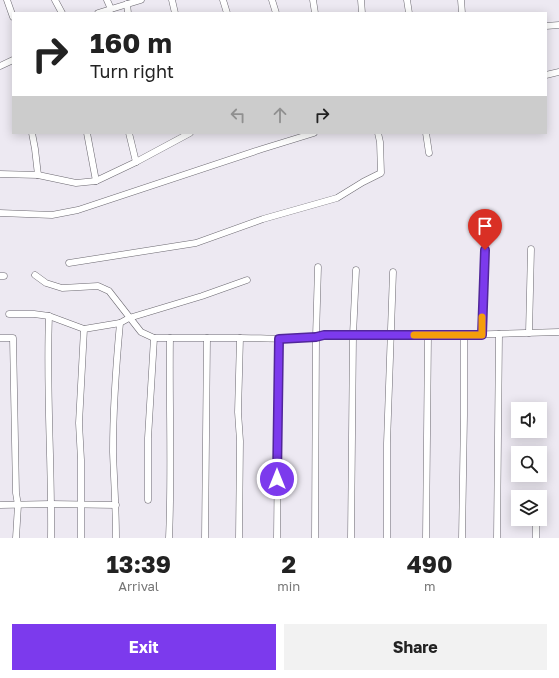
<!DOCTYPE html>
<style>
:root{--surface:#fff;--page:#f2f2f2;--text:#222;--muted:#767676;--accent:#7c3aed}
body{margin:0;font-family:"Golos Text",sans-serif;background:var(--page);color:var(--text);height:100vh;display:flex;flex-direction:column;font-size:15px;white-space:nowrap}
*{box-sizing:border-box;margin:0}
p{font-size:13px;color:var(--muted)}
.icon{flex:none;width:22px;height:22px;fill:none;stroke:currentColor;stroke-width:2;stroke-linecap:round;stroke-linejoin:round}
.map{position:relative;height:538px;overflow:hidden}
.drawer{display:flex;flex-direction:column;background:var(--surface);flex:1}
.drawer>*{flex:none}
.guide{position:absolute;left:12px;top:12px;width:535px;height:122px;border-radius:0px;box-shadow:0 2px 10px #0003;background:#fff;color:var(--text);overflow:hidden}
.tools{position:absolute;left:511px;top:402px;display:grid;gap:8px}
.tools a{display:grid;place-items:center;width:36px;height:36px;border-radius:0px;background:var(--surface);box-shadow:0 2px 10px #0003;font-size:20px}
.pin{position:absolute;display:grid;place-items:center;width:34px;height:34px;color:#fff;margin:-41px -17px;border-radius:50% 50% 50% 0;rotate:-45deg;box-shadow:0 0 4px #0007}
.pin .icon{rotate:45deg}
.me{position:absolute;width:44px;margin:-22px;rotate:0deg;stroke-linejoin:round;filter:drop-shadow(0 0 3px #0008)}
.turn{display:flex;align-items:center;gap:14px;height:84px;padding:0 12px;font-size:18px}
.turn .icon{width:52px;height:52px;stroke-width:2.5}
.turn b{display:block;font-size:28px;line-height:34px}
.lanes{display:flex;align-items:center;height:38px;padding:0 12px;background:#0003;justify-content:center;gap:20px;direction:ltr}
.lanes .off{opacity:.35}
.eta{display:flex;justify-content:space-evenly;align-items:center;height:68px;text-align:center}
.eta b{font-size:24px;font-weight:700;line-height:28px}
.action{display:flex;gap:8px;margin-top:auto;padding:8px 12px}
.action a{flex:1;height:46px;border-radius:0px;background:var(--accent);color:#fff;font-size:16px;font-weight:700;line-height:46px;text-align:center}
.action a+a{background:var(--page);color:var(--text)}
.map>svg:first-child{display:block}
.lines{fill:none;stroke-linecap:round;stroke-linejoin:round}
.minor-casing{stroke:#6b6870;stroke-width:7}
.minor{stroke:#fff;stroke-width:6}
.route-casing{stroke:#51269a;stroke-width:10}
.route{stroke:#7c3aed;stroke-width:7}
.slow{stroke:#f59e0b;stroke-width:7}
</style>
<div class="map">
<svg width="559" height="538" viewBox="0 0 559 538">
<rect width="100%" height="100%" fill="#ede9f2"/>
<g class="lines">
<defs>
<g id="minor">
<path d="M7,0L13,17"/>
<path d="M55,0L62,13"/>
<path d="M107,0L111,9"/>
<path d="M172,0L175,13"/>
<path d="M223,0L227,13"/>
<path d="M272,0L276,13"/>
<path d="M313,0L315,13"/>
<path d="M361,0L362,13"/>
<path d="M407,0L409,13"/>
<path d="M461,0L462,13"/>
<path d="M127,4L128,13"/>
<path d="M98,13L141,0"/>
<path d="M546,26L559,25"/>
<path d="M0,66L13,60"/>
<path d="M546,75L559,72"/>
<path d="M32,133L35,149L38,175"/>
<path d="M87,133L96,181"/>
<path d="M129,133L136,162"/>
<path d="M426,133L429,153"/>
<path d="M0,174L38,175L76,183L96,181L136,162L190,133"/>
<path d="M0,213L52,215L78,210L262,149L314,133"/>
<path d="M69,263L196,243L263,219L337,198L363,182L381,173L380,142L378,133"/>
<path d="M35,275L46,283L62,288L98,286L109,291L141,332L154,338H240"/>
<path d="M0,276H4"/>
<path d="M9,314H34L49,316L84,329L120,323L129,318L202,296L247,280"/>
<path d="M49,316C46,390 52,464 51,538"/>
<path d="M529,333L531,249"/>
<path d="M482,335L485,250"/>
<path d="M0,338H13L16,493L18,505L16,538"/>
<path d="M148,500V438L154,338"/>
<path d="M0,505L51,504L116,505"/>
<path d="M81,538V460L79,423L84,329"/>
<path d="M116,538C116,509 114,481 113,452C113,409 116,366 120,323"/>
<path d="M169,538C172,471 169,405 170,338"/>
<path d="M205,538L207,338"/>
<path d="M239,538L240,441L238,412L240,338C267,338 297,341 324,335H464L559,332"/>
<path d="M277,538L279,339"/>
<path d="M315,538L316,337L318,267"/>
<path d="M351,538L353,335L356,270"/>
<path d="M387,538V443L393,272"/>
<path d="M426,538L428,335"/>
<path d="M462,538L464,415V335"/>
<path d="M497,538L499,334"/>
<path d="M536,538V519"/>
</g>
</defs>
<use href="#minor" class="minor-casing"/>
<use href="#minor" class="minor"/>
</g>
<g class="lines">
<defs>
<path id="route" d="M277,479L279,339L316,337L324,335H482L485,250"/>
</defs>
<use href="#route" class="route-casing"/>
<use href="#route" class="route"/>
<path class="slow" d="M414,335H482V317"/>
</g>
</svg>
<div class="tools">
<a><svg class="icon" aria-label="sound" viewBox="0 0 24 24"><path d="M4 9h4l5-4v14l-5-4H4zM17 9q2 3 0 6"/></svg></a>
<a><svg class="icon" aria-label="search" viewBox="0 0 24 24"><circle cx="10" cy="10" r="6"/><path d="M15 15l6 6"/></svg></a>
<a><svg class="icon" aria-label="layers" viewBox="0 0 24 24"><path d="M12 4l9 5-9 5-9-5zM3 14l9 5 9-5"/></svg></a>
</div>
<div class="pin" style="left:485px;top:250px;background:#d93025"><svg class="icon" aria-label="arrive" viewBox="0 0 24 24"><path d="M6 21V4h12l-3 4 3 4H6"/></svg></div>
<svg class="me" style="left:277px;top:479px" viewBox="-20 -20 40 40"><circle r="17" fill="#7c3aed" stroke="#fff" stroke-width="3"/><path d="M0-11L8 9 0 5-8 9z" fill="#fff"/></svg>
<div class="guide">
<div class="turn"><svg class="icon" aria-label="right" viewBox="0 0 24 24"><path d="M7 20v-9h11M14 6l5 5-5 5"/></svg><div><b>160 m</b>Turn right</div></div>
<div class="lanes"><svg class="icon off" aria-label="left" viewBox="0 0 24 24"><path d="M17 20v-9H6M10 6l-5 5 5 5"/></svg><svg class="icon off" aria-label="ahead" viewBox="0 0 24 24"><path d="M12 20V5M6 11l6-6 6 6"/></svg><svg class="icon" aria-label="right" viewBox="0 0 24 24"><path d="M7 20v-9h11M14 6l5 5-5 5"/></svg></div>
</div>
</div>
<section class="drawer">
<div class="eta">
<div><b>13:39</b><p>Arrival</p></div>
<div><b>2</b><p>min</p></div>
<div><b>490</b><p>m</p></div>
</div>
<div class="action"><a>Exit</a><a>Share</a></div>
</section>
